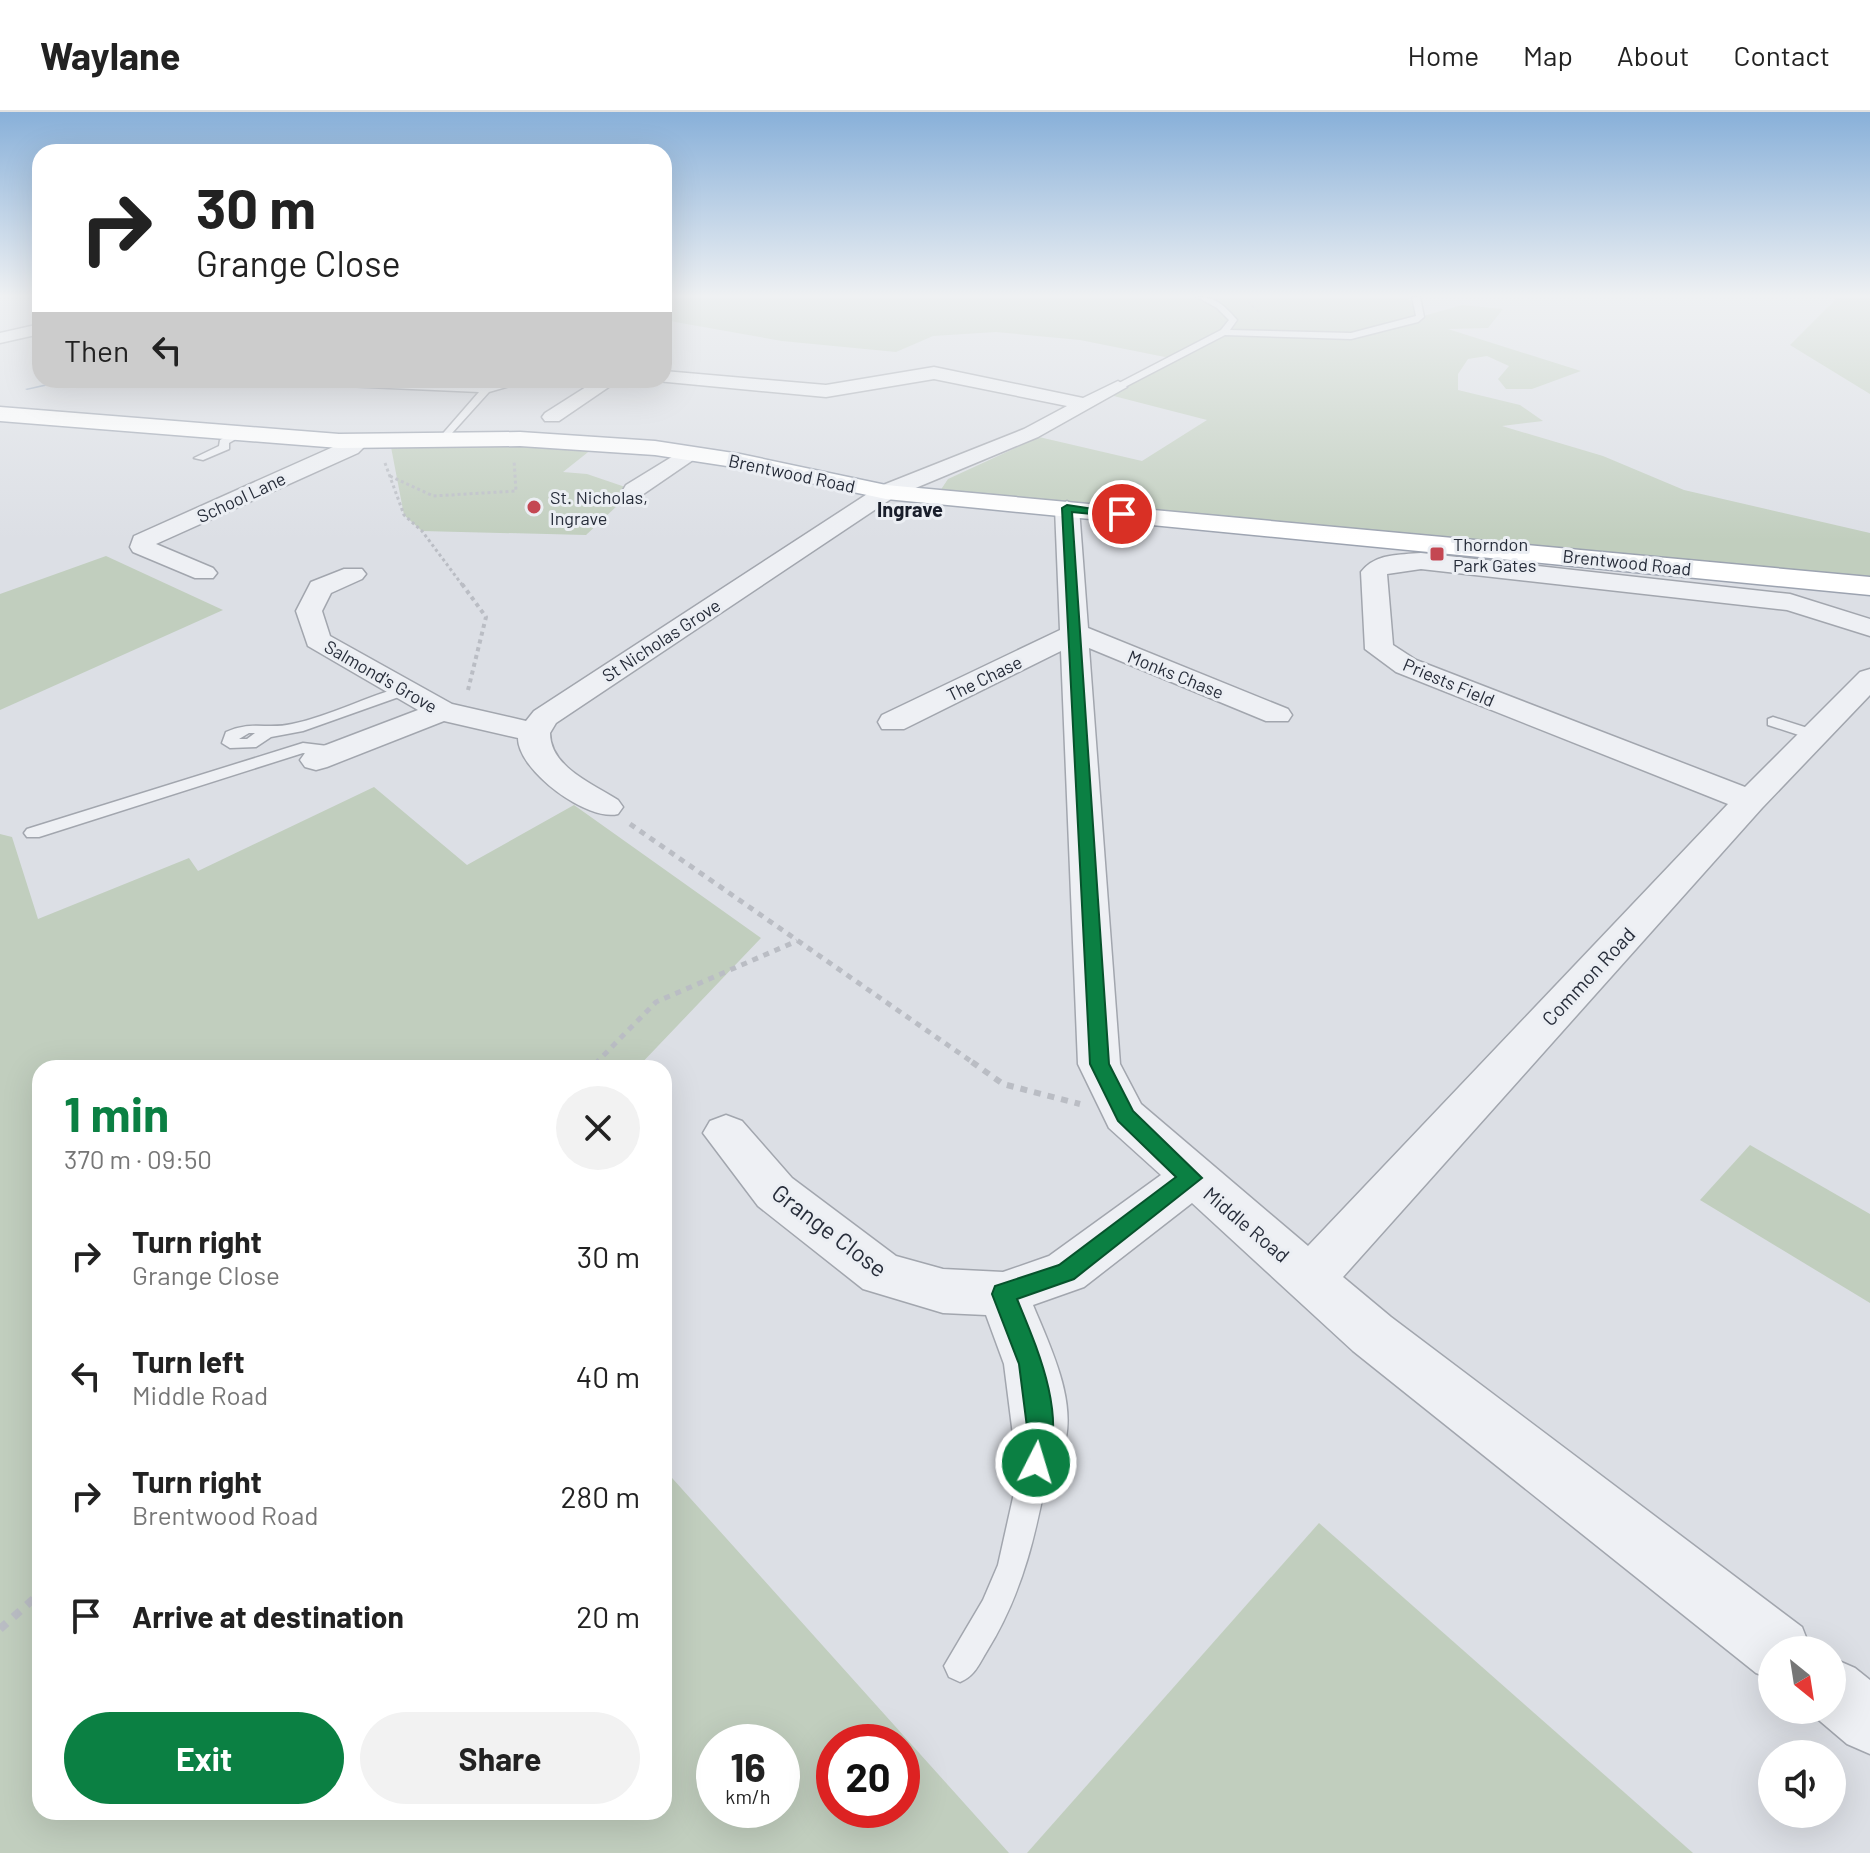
<!DOCTYPE html>
<meta charset="utf-8">
<style>
:root{--surface:#fff;--page:#f2f2f2;--text:#222;--muted:#767676;--line:#e0e0e0;--accent:#0b8043}
body{margin:0;font-family:Barlow,sans-serif;background:var(--page);color:var(--text);height:100vh;display:flex;flex-direction:column;font-size:30px;white-space:nowrap}
*{box-sizing:border-box;margin:0}
p{font-size:26px;color:var(--muted)}
.icon{flex:none;width:44px;height:44px;fill:none;stroke:currentColor;stroke-width:2;stroke-linecap:round;stroke-linejoin:round}
.map{position:relative;flex:1;overflow:hidden}
.sheet{position:absolute;left:32px;top:948px;width:640px;height:760px;display:flex;flex-direction:column;background:var(--surface);border-radius:24px;box-shadow:0 8px 32px #0002}
.sheet>*{flex:none}
.top-card{position:absolute;left:32px;top:32px;width:640px;height:244px;border-radius:24px;box-shadow:0 8px 32px #0002;background:#fff;color:var(--text);overflow:hidden}
.needle{width:52px;rotate:150deg}
.controls{position:absolute;left:1758px;top:1524px;display:grid;gap:16px}
.controls a{display:grid;place-items:center;width:88px;height:88px;border-radius:50%;background:var(--surface);box-shadow:0 8px 32px #0002;font-size:40px}
.speed{position:absolute;left:696px;top:1612px;display:flex;gap:16px;font-size:40px;font-weight:700;text-align:center}
.speed>*{display:grid;place-content:center;width:104px;height:104px;border-radius:50%;background:var(--surface);box-shadow:0 8px 32px #0002;line-height:1}
.speed small{font-size:20px;font-weight:400}
.speed .limit{border:12px solid #d22;background:#fff;color:#111}
.pin{position:absolute;display:grid;place-items:center;width:68px;height:68px;color:#fff;margin:-34px;border:4px solid #fff;border-radius:50%;box-shadow:0 2px 8px #0007}
.me{position:absolute;width:88px;margin:-44px;rotate:5deg;stroke-linejoin:round;filter:drop-shadow(0 0 6px #0008)}
.turn{display:flex;align-items:center;gap:28px;height:168px;padding:0 32px;font-size:36px}
.turn .icon{width:104px;height:104px;stroke-width:2.5}
.turn b{display:block;font-size:56px;line-height:68px}
.then{display:flex;align-items:center;height:76px;padding:0 32px;background:#0003;gap:16px;font-size:30px}
.round{display:grid;place-items:center;flex:none;width:84px;height:84px;border-radius:42px;background:var(--page)}
.head{display:flex;align-items:center;justify-content:space-between;height:136px;padding:0 32px}
h1{font-size:48px;font-weight:700;line-height:60px;color:var(--accent)}
.primary-button{display:flex;gap:16px;margin-top:auto;padding:16px 32px}
.primary-button a{flex:1;height:92px;border-radius:48px;background:var(--accent);color:#fff;font-size:32px;font-weight:700;line-height:92px;text-align:center}
.primary-button a+a{background:var(--page);color:var(--text)}
ul{padding:0;list-style:none}
li{display:flex;align-items:center;gap:24px;height:120px;padding:0 32px}
li div{flex:1}
li b{display:block;font-size:30px}
li em{font-style:normal}
header{display:flex;align-items:center;gap:48px;box-sizing:border-box;height:112px;padding:0 40px;background:var(--surface);border-bottom:2px solid var(--line)}
header strong{font-size:38px}
nav{display:flex;gap:44px;margin-inline-start:auto;font-size:28px}
.map>svg:first-child{display:block}
.green{fill:#c1cebe;fill-rule:evenodd}
.lines{fill:none;stroke-linecap:round;stroke-linejoin:round}
.stream{fill:#99abc3;fill-rule:evenodd}
.lane-casing{stroke:#a2a6ae;stroke-width:3}
.street-casing{stroke:#a2a6ae;stroke-width:3}
.primary-casing{stroke:#9ca3b0;stroke-width:3}
.path-far5{stroke:#babdc4;stroke-width:2;stroke-dasharray:3 3;stroke-linecap:butt}
.path-far4{stroke:#babdc4;stroke-width:3;stroke-dasharray:3 3;stroke-linecap:butt}
.path-far3{stroke:#babdc4;stroke-width:4;stroke-dasharray:4 4;stroke-linecap:butt}
.path-far2{stroke:#babdc4;stroke-width:5;stroke-dasharray:6 6;stroke-linecap:butt}
.path-far1{stroke:#babdc4;stroke-width:6;stroke-dasharray:7 7;stroke-linecap:butt}
.path{stroke:#babdc4;stroke-width:8;stroke-dasharray:9 9;stroke-linecap:butt}
.lane{fill:#eef0f4;fill-rule:evenodd}
.street{fill:#eef0f4;fill-rule:evenodd}
.primary{fill:#fff;fill-rule:evenodd}
.route{fill:#0b8043;stroke:#07532c;stroke-width:2}
.poi-dot{fill:#c44752;stroke:#ebeef3;stroke-width:3}
.labels{text-anchor:middle;dominant-baseline:central;stroke-width:6;stroke-linejoin:round;paint-order:stroke}
.far-street-label{font-size:18px;fill:#272d3a;stroke:#ebeef3}
.far-poi-label{font-size:18px;fill:#272d3a;stroke:#ebeef3;text-anchor:start}
.far-quarter-label{font-size:20px;font-weight:bold;fill:#191e2b;stroke:#ebeef3}
.street-label{font-size:20px;fill:#272d3a;stroke:#ebeef3}
.near-street-label{font-size:24px;fill:#272d3a;stroke:#ebeef3}
</style>
<header>
<strong>Waylane</strong>
<nav><a>Home</a><a>Map</a><a>About</a><a>Contact</a></nav>
</header>
<div class="map">
<svg width="1870" height="1741" viewBox="0 0 1870 1741">
<rect width="100%" height="100%" fill="#dcdfe5"/>
<g class="green">
<path d="M664,185H1408L1420,205L1462,193L1503,197L1488,216L1448,217L1581,259L1532,277H1506L1498,267L1509,254L1487,244L1468,247L1458,262V278L1520,293L1543,309L1502,314L1603,344L1684,378L1870,421V474L936,385L948,367L1039,325L1142,349L1207,308L1106,282L1170,246L1080,228L996,220L933,224L896,240L782,229L664,208Z"/>
<path d="M1838,185H1870V282L1790,233Z"/>
<path d="M509,333L592,337L563,360L587,362L634,378L586,423L422,419L404,403L391,335Z"/>
<path d="M106,444L223,498L0,598V482Z"/>
<path d="M374,675L467,753L574,693L761,826L637,956H40V1700H664V1357L1009,1741H0V722L12,725L38,807L189,746L198,759ZM782,1630V1698H714V1630ZM902,1630V1698H834V1630Z"/>
<path d="M1750,1033L1870,1102V1191L1700,1088Z"/>
<path d="M1319,1411L1693,1741H1027Z"/>
</g>
<g class="lines">
<path class="stream" d="M64,268L68,269L27,278L25,277Z"/>
<defs>
<g id="lane">
<path d="M1197,185C1215,184 1226,195 1237,208L1230,218L1351,221L1416,204L1412,185H1420L1424,205L1418,210L1351,227L1225,223L1121,277H1115V273L1221,218L1229,208L1217,196Z"/>
<path d="M273,268L486,275L515,268H531L489,280L443,331L438,328L439,326L479,280L278,271Z"/>
<path d="M237,319L246,321L229,331V337L203,348L194,346L219,334L220,328Z"/>
<path d="M405,574L412,578L410,581L303,619L271,625L256,635L230,636L222,631L226,620C253,608 267,618 292,612C331,604 367,584 405,574ZM249,621H255L247,627H239Z"/>
<path d="M1773,605L1820,620L1822,623L1814,628L1768,613V607Z"/>
<path d="M303,631L336,635L344,640L336,645L303,641L39,725H27L24,721L27,717Z"/>
<path d="M1041,1310L1051,1314L1055,1323C1039,1402 1030,1469 987,1539C979,1552 975,1564 960,1570L949,1565L944,1554L983,1488L998,1453L1027,1323L1031,1314Z"/>
</g>
<g id="street">
<path d="M40,212V222L0,231V221Z"/>
<path d="M934,255L1083,286L1118,269L1127,275L1038,325L894,385L556,611L550,621C550,655 593,672 618,688L623,695L618,702C588,710 518,659 518,626L444,609L327,655L316,658L305,655L300,648L305,641L418,598L308,534L296,499L311,470L344,457H362L366,462L362,467L331,481L322,499L330,524L452,592L526,609L534,599L878,375L1024,317L1067,294L934,267L826,285L657,269L664,268V259L826,273Z"/>
<path d="M597,268H619L559,309H545L542,305L545,301Z"/>
<path d="M360,323L370,329L358,341L156,432L213,456L217,461L213,466H195L133,440L130,435L134,424Z"/>
<path d="M688,335L699,341L696,346L642,383H626L623,378L626,373Z"/>
<path d="M1067,389L1079,396L1088,516L1288,597L1292,603L1288,609H1266L1089,536L1120,952L1141,992L1308,1134L1728,692L1396,560L1365,537L1361,460C1376,441 1399,443 1421,441L1790,482L1870,507V524L1787,498L1421,457L1387,462L1393,533L1416,548L1745,675L1860,560L1870,557V583L1762,696L1343,1165L1391,1205L1802,1515L1811,1538H1772V1567L1756,1561L1353,1239L1192,1091L1084,1175L1033,1193C1051,1237 1081,1296 1061,1342L1041,1350L1021,1342L1013,1323L1004,1252L986,1203L943,1201L863,1177L758,1094L703,1021L710,1009L726,1003L742,1009L792,1066L896,1144L943,1157L1003,1160L1049,1144L1161,1063L1109,1016L1078,952L1061,539L904,617H882L878,610L882,603L1060,518L1055,396Z"/>
<path d="M1832,1546L1855,1556L1870,1568V1642L1847,1632L1807,1598H1832Z"/>
</g>
<path id="primary" d="M0,295L339,322L520,320L655,329L740,342L886,373L1870,465V483L886,387L740,356L655,343L520,334L339,336L0,309Z"/>
</defs>
<use href="#lane" class="lane-casing"/>
<use href="#street" class="street-casing"/>
<use href="#primary" class="primary-casing"/>
<path class="path-far5" d="M1244,185L1260,201"/>
<g class="path-far4">
<path d="M385,351L404,403L422,419L463,474"/>
<path d="M390,364L433,384L516,379L514,348"/>
</g>
<path class="path-far3" d="M462,472L486,505L468,578"/>
<g class="path-far2">
<path d="M630,712L975,952"/>
<path d="M595,952L656,890L797,829"/>
</g>
<g class="path-far1">
<path d="M972,950L1003,972L1080,992"/>
<path d="M591,956L597,950"/>
</g>
<path class="path" d="M0,1517L40,1481"/>
<use href="#lane" class="lane"/>
<use href="#street" class="street"/>
<use href="#primary" class="primary"/>
</g>
<linearGradient id="sky" x2="0" y2="1"><stop stop-color="#88b0d9"/><stop offset="0.43" stop-color="#eff1f3"/><stop offset="1" stop-color="#eff1f3" stop-opacity="0"/></linearGradient>
<rect width="1870" height="428" fill="url(#sky)"/>
<path class="route" d="M1067,393L1127,402L1122,405L1072,400L1109,952L1133,999L1202,1066L1074,1167L1017,1187C1038,1238 1068,1305 1045,1360L1036,1364L1026,1360L1023,1351L1028,1323L1019,1252L992,1182L995,1174L1059,1153L1176,1065L1118,1009L1090,952L1062,396Z"/>
<g class="poi-dot">
<circle cx="534" cy="395" r="8"/>
<rect x="1429" y="434" width="16" height="16" rx="4"/>
</g>
<g class="labels">
<g class="far-street-label">
<text transform="translate(792 361) rotate(12)">Brentwood Road</text>
<text transform="translate(241 385) rotate(-25)">School Lane</text>
<text transform="translate(1627 450) rotate(6)">Brentwood Road</text>
<text transform="translate(661 528) rotate(-33)">St Nicholas Grove</text>
<text transform="translate(1176 562) rotate(22)">Monks Chase</text>
<text transform="translate(381 564) rotate(30)">Salmond's Grove</text>
<text transform="translate(984 566) rotate(-26)">The Chase</text>
<text transform="translate(1449 570) rotate(23)">Priests Field</text>
</g>
<g class="far-poi-label">
<text x="550" y="385">St. Nicholas,<tspan x="550" dy="21">Ingrave</tspan></text>
<text x="1453" y="432">Thorndon<tspan x="1453" dy="21">Park Gates</tspan></text>
</g>
<g class="far-quarter-label">
<text x="910" y="397">Ingrave</text>
</g>
<g class="street-label">
<text transform="translate(1588 864) rotate(-47)">Common Road</text>
<text transform="translate(1247 1112) rotate(40)">Middle Road</text>
</g>
<g class="near-street-label">
<text transform="translate(830 1118) rotate(37)">Grange Close</text>
</g>
</g>
</svg>
<div class="controls">
<a><svg class="needle" viewBox="-14 -14 28 28"><path d="M0-13l5 13h-10z" fill="#e53935"/><path d="M0 13l5-13h-10z" fill="#767676"/></svg></a>
<a><svg class="icon" aria-label="sound" viewBox="0 0 24 24"><path d="M4 9h4l5-4v14l-5-4H4zM17 9q2 3 0 6"/></svg></a>
</div>
<div class="speed"><div>16<small>km/h</small></div><div class="limit">20</div></div>
<div class="pin" style="left:1122px;top:402px;background:#d93025"><svg class="icon" aria-label="arrive" viewBox="0 0 24 24"><path d="M6 21V4h12l-3 4 3 4H6"/></svg></div>
<svg class="me" style="left:1036px;top:1351px" viewBox="-20 -20 40 40"><circle r="17" fill="#0b8043" stroke="#fff" stroke-width="3"/><path d="M0-11L8 9 0 5-8 9z" fill="#fff"/></svg>
<div class="top-card">
<div class="turn"><svg class="icon" aria-label="right" viewBox="0 0 24 24"><path d="M7 20v-9h11M14 6l5 5-5 5"/></svg><div><b>30 m</b>Grange Close</div></div>
<div class="then">Then<svg class="icon" aria-label="left" viewBox="0 0 24 24"><path d="M17 20v-9H6M10 6l-5 5 5 5"/></svg></div>
</div>
<section class="sheet">
<div class="head"><div><h1>1 min</h1><p>370 m · 09:50</p></div><a class="round"><svg class="icon" aria-label="close" viewBox="0 0 24 24"><path d="M6 6l12 12M18 6L6 18"/></svg></a></div>
<ul>
<li><svg class="icon" aria-label="right" viewBox="0 0 24 24"><path d="M7 20v-9h11M14 6l5 5-5 5"/></svg><div><b>Turn right</b><p>Grange Close</p></div><em>30 m</em></li>
<li><svg class="icon" aria-label="left" viewBox="0 0 24 24"><path d="M17 20v-9H6M10 6l-5 5 5 5"/></svg><div><b>Turn left</b><p>Middle Road</p></div><em>40 m</em></li>
<li><svg class="icon" aria-label="right" viewBox="0 0 24 24"><path d="M7 20v-9h11M14 6l5 5-5 5"/></svg><div><b>Turn right</b><p>Brentwood Road</p></div><em>280 m</em></li>
<li><svg class="icon" aria-label="arrive" viewBox="0 0 24 24"><path d="M6 21V4h12l-3 4 3 4H6"/></svg><div><b>Arrive at destination</b></div><em>20 m</em></li>
</ul>
<div class="primary-button"><a>Exit</a><a>Share</a></div>
</section>
</div>
